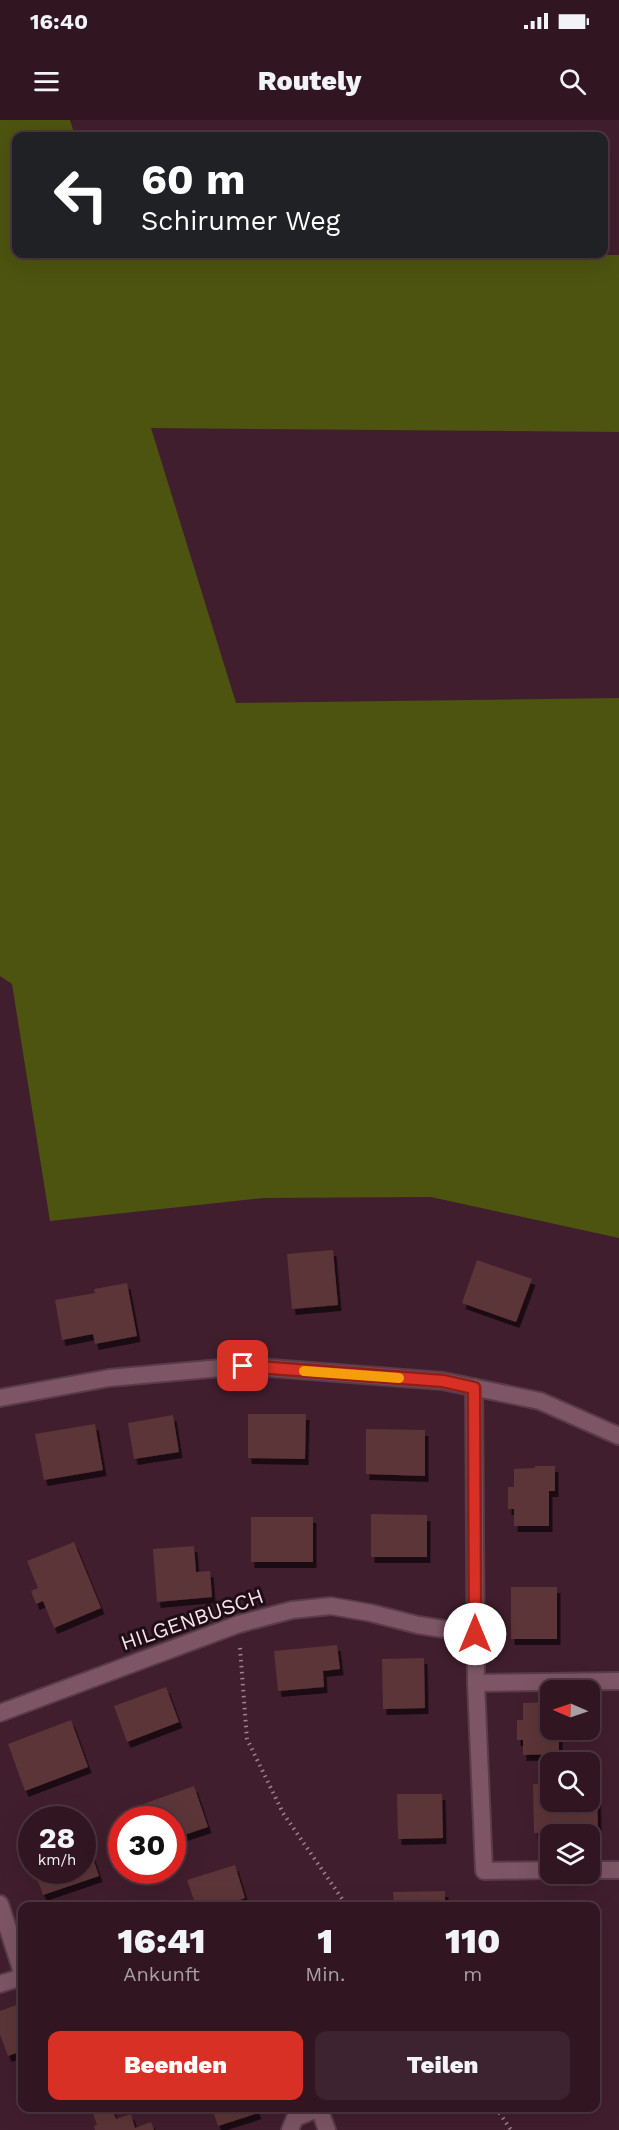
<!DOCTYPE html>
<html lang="de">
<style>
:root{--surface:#311622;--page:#3d232f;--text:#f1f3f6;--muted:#a89fa5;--line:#4c3540;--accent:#d93025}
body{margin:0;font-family:"Work Sans",sans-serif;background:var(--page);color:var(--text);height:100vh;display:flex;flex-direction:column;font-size:22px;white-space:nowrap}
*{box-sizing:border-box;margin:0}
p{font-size:20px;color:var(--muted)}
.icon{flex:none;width:33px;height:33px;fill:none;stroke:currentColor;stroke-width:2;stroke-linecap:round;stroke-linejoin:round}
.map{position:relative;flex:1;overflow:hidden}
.details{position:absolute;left:18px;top:1782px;width:582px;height:210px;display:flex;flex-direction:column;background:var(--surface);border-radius:12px;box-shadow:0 6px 24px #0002,0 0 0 2px var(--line)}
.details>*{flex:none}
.guide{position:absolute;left:12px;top:12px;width:596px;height:126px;border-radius:12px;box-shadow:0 6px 24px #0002,0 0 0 2px var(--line);background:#202124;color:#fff;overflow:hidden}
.needle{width:39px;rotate:272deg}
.fabs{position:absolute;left:540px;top:1560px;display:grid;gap:12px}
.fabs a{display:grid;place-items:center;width:60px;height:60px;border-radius:12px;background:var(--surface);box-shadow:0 6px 24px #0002,0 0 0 2px var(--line);font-size:30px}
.speed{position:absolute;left:18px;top:1686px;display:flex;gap:12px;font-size:30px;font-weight:700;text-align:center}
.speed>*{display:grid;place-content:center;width:78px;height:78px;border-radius:50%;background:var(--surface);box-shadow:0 6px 24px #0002,0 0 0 2px var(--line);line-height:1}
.speed small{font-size:15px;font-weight:400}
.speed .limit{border:9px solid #d22;background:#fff;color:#111}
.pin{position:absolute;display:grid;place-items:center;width:51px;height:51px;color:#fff;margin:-26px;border-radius:12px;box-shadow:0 3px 9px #0006}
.me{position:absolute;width:66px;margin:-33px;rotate:0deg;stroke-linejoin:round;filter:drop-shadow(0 0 4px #0008)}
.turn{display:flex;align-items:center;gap:21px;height:126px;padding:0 30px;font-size:27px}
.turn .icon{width:78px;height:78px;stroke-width:2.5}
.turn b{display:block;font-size:42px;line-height:51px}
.eta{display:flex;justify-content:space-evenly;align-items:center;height:102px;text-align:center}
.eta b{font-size:36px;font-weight:800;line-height:42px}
.action{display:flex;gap:12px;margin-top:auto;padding:12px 30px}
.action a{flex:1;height:69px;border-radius:12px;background:var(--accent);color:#fff;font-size:24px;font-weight:800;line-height:69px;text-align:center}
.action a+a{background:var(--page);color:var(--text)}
.status{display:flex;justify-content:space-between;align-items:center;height:42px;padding:0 30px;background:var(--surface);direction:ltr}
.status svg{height:16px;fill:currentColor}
header{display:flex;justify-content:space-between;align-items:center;height:78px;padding:0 30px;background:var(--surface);font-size:27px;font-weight:800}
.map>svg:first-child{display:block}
.green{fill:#4d5410}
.building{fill:#5c3438;filter:url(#shadow)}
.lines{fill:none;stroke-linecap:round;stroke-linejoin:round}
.service-casing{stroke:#593c48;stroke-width:20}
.minor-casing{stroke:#593c48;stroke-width:20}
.path{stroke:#a0838e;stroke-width:4;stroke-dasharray:1.5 4.5;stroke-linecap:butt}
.service{stroke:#7d5564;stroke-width:16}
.minor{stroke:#7d5564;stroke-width:16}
.route-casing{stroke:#8d1f18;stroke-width:15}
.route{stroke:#d93025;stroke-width:10}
.slow{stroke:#f59e0b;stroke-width:10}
.labels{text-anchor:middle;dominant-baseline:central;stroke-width:6;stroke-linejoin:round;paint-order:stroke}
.street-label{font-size:21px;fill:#fae2ea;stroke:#1e0e15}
</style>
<div class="status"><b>16:40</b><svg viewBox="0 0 49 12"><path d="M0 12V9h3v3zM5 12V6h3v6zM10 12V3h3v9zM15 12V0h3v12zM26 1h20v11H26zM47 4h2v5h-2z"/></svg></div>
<header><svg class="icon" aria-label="menu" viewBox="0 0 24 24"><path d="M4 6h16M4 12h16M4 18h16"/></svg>Routely<svg class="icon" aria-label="search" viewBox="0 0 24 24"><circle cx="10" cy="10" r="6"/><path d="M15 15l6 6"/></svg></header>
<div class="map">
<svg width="619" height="2010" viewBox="0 0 619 2010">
<defs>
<filter id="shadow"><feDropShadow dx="3.5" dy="6" stdDeviation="0" flood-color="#0009"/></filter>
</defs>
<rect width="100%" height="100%" fill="#411e2d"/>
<path class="green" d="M0,0H70L75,16H16V134H109L110,136L619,135V312L151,308L236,583L619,578V1118L431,1077L264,1078L50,1101L12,864L0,856Z"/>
<g class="building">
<path d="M333,1130L338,1185L292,1189L287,1134Z"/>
<path d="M477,1140L532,1159L516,1202L462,1183Z"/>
<path d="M127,1163L137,1216L95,1224L93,1214L62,1220L55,1180L95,1173L94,1169Z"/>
<path d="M248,1294H306L305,1339L248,1338Z"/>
<path d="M173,1295L179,1332L134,1339L128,1303Z"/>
<path d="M95,1304L103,1350L44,1360L35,1314Z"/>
<path d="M366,1309L425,1310V1356L366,1354Z"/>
<path d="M535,1346H555V1371H549V1406H514V1389H508V1367H514V1349L535,1348Z"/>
<path d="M371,1394L427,1395V1437H371Z"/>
<rect x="251" y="1397" width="62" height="45"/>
<path d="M74,1422L101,1488L54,1508L43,1481L36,1484L31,1471L38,1468L27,1441Z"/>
<path d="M194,1426L196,1452L210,1451L212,1477L157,1482L153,1429Z"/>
<rect x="511" y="1467" width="46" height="52"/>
<path d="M337,1525L340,1549L323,1551L324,1567L278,1571L274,1531Z"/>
<path d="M424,1538L425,1588L383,1589L382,1539Z"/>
<path d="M166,1567L179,1602L127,1622L114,1586Z"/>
<path d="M550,1582V1610H565V1615H559V1634L523,1635V1620H517V1600H523V1583Z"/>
<path d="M71,1600L88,1647L25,1671L8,1624Z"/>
<path d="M590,1663H597L598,1713H534L533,1664H550V1682H590Z"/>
<path d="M194,1666L208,1707L172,1719V1700H149L143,1684Z"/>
<path d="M397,1674H442L443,1718L398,1719Z"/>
<path d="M83,1709L99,1756L43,1775L34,1750H82Z"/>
<path d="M235,1745L245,1778L224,1786H196L187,1760Z"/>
<path d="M445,1771V1786H394L393,1772Z"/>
<path d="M22,1883V1931L8,1936L0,1914V1891Z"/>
<path d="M91,1988H112L116,1999L131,1994L135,2008L151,2002L154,2010H95L94,2006L97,2005Z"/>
<path d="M212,1988H256L258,1993L218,2006Z"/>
</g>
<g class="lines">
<defs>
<path id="service" d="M476,1563L619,1561"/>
<g id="minor">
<path d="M474,1267L476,1563L484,1751L550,1750"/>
<path d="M0,1278L109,1258L243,1246L443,1261L540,1281L619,1316"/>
<path d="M0,1593L239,1504L292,1490L331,1486L371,1493L418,1505L475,1514"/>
<path d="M590,1750H619"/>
<path d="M0,1784L22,1852"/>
<path d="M0,1864L22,1857"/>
<path d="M290,2010L295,1998L319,1988L327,2010"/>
</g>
</defs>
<use href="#service" class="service-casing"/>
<use href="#minor" class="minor-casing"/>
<g class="path">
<path d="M240,1528L247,1619L283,1693L347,1786"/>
<path d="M496,1988L511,2010"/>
</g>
<use href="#service" class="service"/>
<use href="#minor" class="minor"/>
</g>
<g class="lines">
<defs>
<path id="route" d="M243,1246L443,1261L474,1268L475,1514"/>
</defs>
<use href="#route" class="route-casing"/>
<use href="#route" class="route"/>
<path class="slow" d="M304,1251L399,1258"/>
</g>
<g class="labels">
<g class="street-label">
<text transform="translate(192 1499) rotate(-19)">HILGENBUSCH</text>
</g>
</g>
</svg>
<div class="fabs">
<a><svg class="needle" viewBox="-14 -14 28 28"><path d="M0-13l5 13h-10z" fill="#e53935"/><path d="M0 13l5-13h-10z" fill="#a89fa5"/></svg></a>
<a><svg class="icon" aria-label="search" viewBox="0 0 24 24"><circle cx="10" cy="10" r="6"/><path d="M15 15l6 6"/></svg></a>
<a><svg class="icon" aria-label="layers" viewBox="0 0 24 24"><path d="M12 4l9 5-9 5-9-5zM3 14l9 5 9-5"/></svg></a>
</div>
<div class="speed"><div>28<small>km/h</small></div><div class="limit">30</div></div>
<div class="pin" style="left:243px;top:1246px;background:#d93025"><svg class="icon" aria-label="arrive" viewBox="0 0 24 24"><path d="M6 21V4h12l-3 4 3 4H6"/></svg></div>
<svg class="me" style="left:475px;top:1514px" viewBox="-20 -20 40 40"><circle r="19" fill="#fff"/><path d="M0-13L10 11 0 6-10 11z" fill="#d93025"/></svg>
<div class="guide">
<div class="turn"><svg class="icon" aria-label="left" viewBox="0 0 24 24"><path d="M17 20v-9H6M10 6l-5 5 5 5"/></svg><div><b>60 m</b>Schirumer Weg</div></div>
</div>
<section class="details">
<div class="eta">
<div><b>16:41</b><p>Ankunft</p></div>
<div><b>1</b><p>Min.</p></div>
<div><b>110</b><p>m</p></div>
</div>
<div class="action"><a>Beenden</a><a>Teilen</a></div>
</section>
</div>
